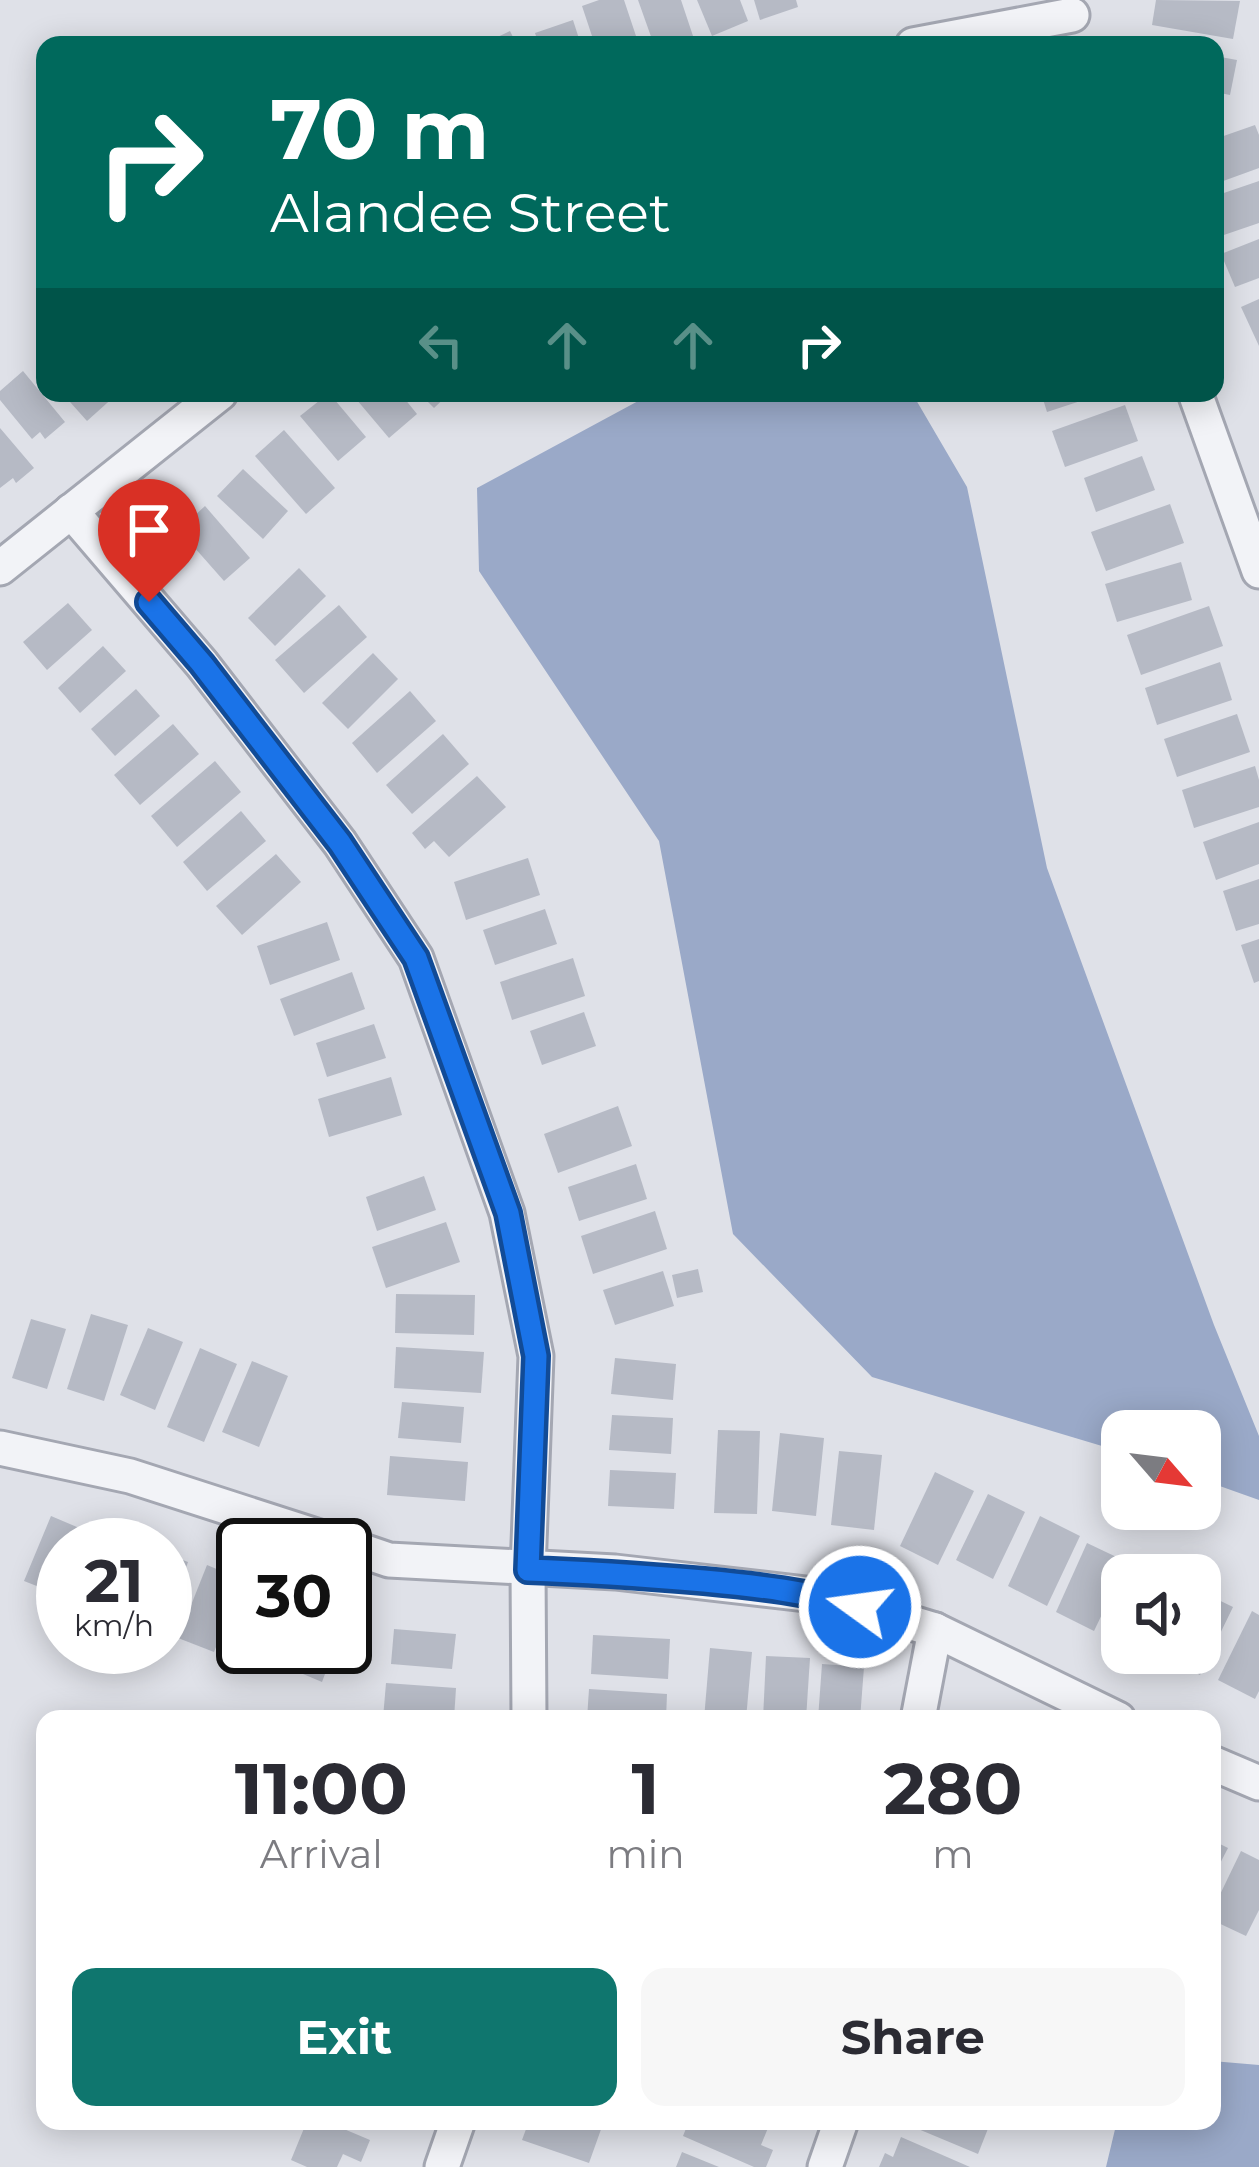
<!DOCTYPE html>
<style>
:root{--surface:#fff;--page:#f7f7f7;--text:#2b2b33;--muted:#7c7c81;--accent:#0f766e}
body{margin:0;font-family:Montserrat,sans-serif;background:var(--page);color:var(--text);height:100vh;display:flex;flex-direction:column;font-size:45px;white-space:nowrap}
*{box-sizing:border-box;margin:0}
p{font-size:39px;color:var(--muted)}
.icon{flex:none;width:66px;height:66px;fill:none;stroke:currentColor;stroke-width:2;stroke-linecap:round;stroke-linejoin:round}
.map{position:relative;flex:1;overflow:hidden}
.drawer{position:absolute;left:36px;top:1710px;width:1185px;height:420px;display:flex;flex-direction:column;background:var(--surface);border-radius:24px;box-shadow:0 6px 30px #0003}
.drawer>*{flex:none}
.hud{position:absolute;left:36px;top:36px;width:1188px;height:366px;border-radius:24px;box-shadow:0 6px 30px #0003;background:#00695c;color:#fff;overflow:hidden}
.needle{width:78px;rotate:118deg}
.tools{position:absolute;left:1101px;top:1410px;display:grid;gap:24px}
.tools a{display:grid;place-items:center;width:120px;height:120px;border-radius:24px;background:var(--surface);box-shadow:0 6px 30px #0003;font-size:60px}
.speed{position:absolute;left:36px;top:1518px;display:flex;gap:24px;font-size:60px;font-weight:700;text-align:center}
.speed>*{display:grid;place-content:center;width:156px;height:156px;border-radius:50%;background:var(--surface);box-shadow:0 6px 30px #0003;line-height:1}
.speed small{font-size:30px;font-weight:400}
.speed .limit{border:6px solid #111;border-radius:18px;background:#fff;color:#111}
.pin{position:absolute;display:grid;place-items:center;width:102px;height:102px;color:#fff;margin:-123px -51px;border-radius:50% 50% 50% 0;rotate:-45deg;box-shadow:0 0 12px #0007}
.pin .icon{rotate:45deg}
.me{position:absolute;width:132px;margin:-66px;rotate:284deg;stroke-linejoin:round;filter:drop-shadow(0 0 9px #0008)}
.turn{display:flex;align-items:center;gap:42px;height:252px;padding:0 36px;font-size:54px}
.turn .icon{width:156px;height:156px;stroke-width:2.5}
.turn b{display:block;font-size:84px;line-height:102px}
.lanes{display:flex;align-items:center;height:114px;padding:0 36px;background:#0003;justify-content:center;gap:60px;direction:ltr}
.lanes .off{opacity:.35}
.eta{display:flex;justify-content:space-evenly;align-items:center;height:204px;text-align:center}
.eta b{font-size:72px;font-weight:700;line-height:84px}
.button{display:flex;gap:24px;margin-top:auto;padding:24px 36px}
.button a{flex:1;height:138px;border-radius:24px;background:var(--accent);color:#fff;font-size:48px;font-weight:700;line-height:138px;text-align:center}
.button a+a{background:var(--page);color:var(--text)}
.map>svg:first-child{display:block}
.water{fill:#9aa9c8}
.building{fill:#b6bac5}
.lines{fill:none;stroke-linecap:round;stroke-linejoin:round}
.minor-casing{stroke:#a4a7b2;stroke-width:39}
.minor{stroke:#f2f3f7;stroke-width:33}
.route-casing{stroke:#114b97;stroke-width:30}
.route{stroke:#1a73e8;stroke-width:21}
</style>
<div class="map">
<svg width="1259" height="2167" viewBox="0 0 1259 2167">
<rect width="100%" height="100%" fill="#dfe1e8"/>
<g class="water">
<path d="M653,393H912L967,487L1047,868L1214,1325L1259,1436V1500L1200,1479V1431H1122V1452L872,1377L733,1234L659,841L479,571L477,488Z"/>
<path d="M1212,2061L1259,2065V2167H1106L1117,2121H1212Z"/>
</g>
<g class="building">
<path d="M599,0H624L639,45H595L582,6Z"/>
<path d="M638,0H681L696,45H654Z"/>
<path d="M697,0H740L748,21L712,36Z"/>
<path d="M754,0H796L798,7L760,20Z"/>
<path d="M1156,0L1240,1L1233,39L1152,25Z"/>
<path d="M573,20L581,45H539L535,33Z"/>
<path d="M510,31L517,45H481Z"/>
<path d="M1215,56L1237,60L1230,95L1215,92Z"/>
<path d="M1255,125L1259,135V168L1215,184V139Z"/>
<path d="M1259,181V223L1215,238V196Z"/>
<path d="M1259,239V278L1235,287L1221,254Z"/>
<path d="M1259,299V346L1241,307Z"/>
<path d="M23,371L65,422L45,439L40,432L32,439L0,400V391Z"/>
<path d="M62,393H114L116,395L87,421Z"/>
<path d="M329,393L366,437L338,461L300,416Z"/>
<path d="M351,393H400L417,414L389,438Z"/>
<path d="M419,393H450L434,408Z"/>
<path d="M1041,393H1101L1102,394L1047,412Z"/>
<path d="M1125,405L1138,441L1065,467L1052,431Z"/>
<path d="M0,428L34,468L16,483L13,478L0,488Z"/>
<path d="M284,430L335,488L306,514L255,456Z"/>
<path d="M1142,456L1155,490L1096,512L1084,478Z"/>
<path d="M243,469L288,511L263,539L217,496Z"/>
<path d="M1170,504L1184,543L1106,571L1091,532Z"/>
<path d="M205,506L250,558L224,581L179,530Z"/>
<path d="M1181,562L1192,600L1117,622L1105,584Z"/>
<path d="M299,568L326,596L275,646L248,618Z"/>
<path d="M68,603L92,630L47,670L23,642Z"/>
<path d="M339,605L367,637L304,693L275,660Z"/>
<path d="M1209,606L1223,646L1141,675L1127,635Z"/>
<path d="M103,646L126,671L80,713L58,688Z"/>
<path d="M373,653L398,679L348,729L322,703Z"/>
<path d="M1220,662L1232,700L1157,725L1145,688Z"/>
<path d="M136,689L160,716L115,756L91,729Z"/>
<path d="M410,691L436,721L377,773L352,743Z"/>
<path d="M1237,714L1250,752L1177,777L1164,739Z"/>
<path d="M173,724L199,754L140,805L114,775Z"/>
<path d="M443,734L469,764L412,814L386,785Z"/>
<path d="M215,761L241,792L177,847L151,816Z"/>
<path d="M1255,766L1259,780V807L1194,828L1182,790Z"/>
<path d="M477,776L506,807L449,857L434,841L425,849L412,833Z"/>
<path d="M241,811L266,841L207,891L183,862Z"/>
<path d="M1259,822V864L1216,880L1203,842Z"/>
<path d="M276,854L301,882L242,935L216,906Z"/>
<path d="M528,858L540,895L466,920L454,882Z"/>
<path d="M1259,879V924L1236,931L1223,891Z"/>
<path d="M545,909L557,944L495,965L483,930Z"/>
<path d="M327,922L340,960L270,985L257,946Z"/>
<path d="M1259,939V981L1254,983L1241,945Z"/>
<path d="M573,958L585,996L512,1020L500,982Z"/>
<path d="M352,972L365,1009L294,1036L280,999Z"/>
<path d="M584,1012L596,1046L542,1065L530,1031Z"/>
<path d="M374,1024L386,1058L327,1077L316,1043Z"/>
<path d="M391,1077L402,1115L329,1137L318,1099Z"/>
<path d="M618,1106L632,1146L558,1173L544,1134Z"/>
<path d="M636,1164L647,1199L579,1221L568,1187Z"/>
<path d="M424,1176L436,1210L377,1231L366,1197Z"/>
<path d="M655,1211L667,1249L593,1274L581,1236Z"/>
<path d="M446,1222L460,1262L386,1288L372,1247Z"/>
<path d="M698,1269L703,1292L677,1298L672,1275Z"/>
<path d="M663,1271L674,1306L615,1325L603,1290Z"/>
<path d="M396,1294L475,1295L474,1335L395,1333Z"/>
<path d="M91,1314L128,1325L104,1401L67,1389Z"/>
<path d="M31,1319L66,1329L47,1389L12,1378Z"/>
<path d="M148,1328L183,1342L155,1410L120,1395Z"/>
<path d="M396,1347L484,1352L481,1393L394,1388Z"/>
<path d="M200,1348L237,1364L204,1442L167,1427Z"/>
<path d="M615,1358L676,1364L673,1400L611,1394Z"/>
<path d="M252,1361L288,1376L259,1447L222,1432Z"/>
<path d="M402,1402L464,1407L461,1443L398,1438Z"/>
<path d="M612,1415L673,1418L671,1454L609,1450Z"/>
<path d="M718,1430L760,1431L757,1514L714,1513Z"/>
<path d="M780,1433L824,1438L816,1516L772,1511Z"/>
<path d="M839,1451L882,1455L874,1530L831,1525Z"/>
<path d="M390,1456L468,1462L465,1501L387,1495Z"/>
<path d="M610,1470L676,1473L674,1509L608,1506Z"/>
<path d="M935,1472L974,1491L938,1565L900,1546Z"/>
<path d="M988,1494L1025,1512L993,1579L956,1560Z"/>
<path d="M51,1516L84,1530L77,1545H63V1579L57,1594L24,1581Z"/>
<path d="M1040,1516L1080,1536L1047,1606L1008,1586Z"/>
<path d="M1087,1543L1127,1562L1094,1631L1056,1612Z"/>
<path d="M165,1553L188,1562L166,1624H165Z"/>
<path d="M207,1565L243,1580L214,1652L178,1638Z"/>
<path d="M1200,1591L1233,1607L1200,1675L1162,1656L1164,1653H1200Z"/>
<path d="M345,1606L364,1614L353,1640L345,1637Z"/>
<path d="M1122,1610V1653H1129L1125,1660L1103,1649Z"/>
<path d="M1252,1611L1259,1615V1691L1255,1699L1218,1680Z"/>
<path d="M243,1626V1647H277L269,1667L232,1653Z"/>
<path d="M394,1629L456,1634L452,1669L391,1664Z"/>
<path d="M593,1635L670,1639L668,1679L591,1674Z"/>
<path d="M292,1647H335L322,1682L284,1666Z"/>
<path d="M710,1648L752,1652L746,1719H704Z"/>
<path d="M766,1656L810,1658L806,1719H763Z"/>
<path d="M822,1664L864,1667L860,1719H818Z"/>
<path d="M386,1683L456,1688L454,1719L383,1718Z"/>
<path d="M589,1689L667,1694L666,1719H587Z"/>
<path d="M1212,1840L1228,1848L1212,1879Z"/>
<path d="M1241,1851L1259,1860V1910L1246,1936L1212,1920V1911Z"/>
<path d="M307,2121H325L370,2140L361,2162L343,2154L337,2167H307L291,2160Z"/>
<path d="M529,2121L551,2127L553,2121H604L589,2163L522,2140Z"/>
<path d="M689,2121H752L768,2128L761,2145L773,2150L766,2167H754L683,2136Z"/>
<path d="M899,2121H991L978,2154Z"/>
<path d="M901,2137L970,2167H879L885,2153L893,2157Z"/>
<path d="M682,2152L719,2167H676Z"/>
</g>
<g class="lines">
<defs>
<g id="minor">
<path d="M913,45L1072,15"/>
<path d="M1195,393L1259,571"/>
<path d="M71,511L202,664L340,843L416,958L507,1213L536,1356L528,1570L529,1719"/>
<path d="M0,568L220,393"/>
<path d="M0,1448L130,1476L344,1545"/>
<path d="M345,1545L389,1560L615,1572L823,1596L935,1630L1118,1719"/>
<path d="M918,1719L935,1630"/>
<path d="M1212,1763L1259,1783"/>
<path d="M442,2167L458,2121"/>
<path d="M825,2167L841,2121"/>
</g>
</defs>
<use href="#minor" class="minor-casing"/>
<use href="#minor" class="minor"/>
</g>
<g class="lines">
<defs>
<path id="route" d="M149,602L202,664L340,843L416,958L508,1213L536,1356L528,1570C587,1572 645,1576 704,1581C758,1586 809,1592 860,1607"/>
</defs>
<use href="#route" class="route-casing"/>
<use href="#route" class="route"/>
</g>
</svg>
<div class="tools">
<a><svg class="needle" viewBox="-14 -14 28 28"><path d="M0-13l5 13h-10z" fill="#e53935"/><path d="M0 13l5-13h-10z" fill="#7c7c81"/></svg></a>
<a><svg class="icon" aria-label="sound" viewBox="0 0 24 24"><path d="M4 9h4l5-4v14l-5-4H4zM17 9q2 3 0 6"/></svg></a>
</div>
<div class="speed"><div>21<small>km/h</small></div><div class="limit">30</div></div>
<div class="pin" style="left:149px;top:602px;background:#d93025"><svg class="icon" aria-label="arrive" viewBox="0 0 24 24"><path d="M6 21V4h12l-3 4 3 4H6"/></svg></div>
<svg class="me" style="left:860px;top:1607px" viewBox="-20 -20 40 40"><circle r="17" fill="#1a73e8" stroke="#fff" stroke-width="3"/><path d="M0-11L8 9 0 5-8 9z" fill="#fff"/></svg>
<div class="hud">
<div class="turn"><svg class="icon" aria-label="right" viewBox="0 0 24 24"><path d="M7 20v-9h11M14 6l5 5-5 5"/></svg><div><b>70 m</b>Alandee Street</div></div>
<div class="lanes"><svg class="icon off" aria-label="left" viewBox="0 0 24 24"><path d="M17 20v-9H6M10 6l-5 5 5 5"/></svg><svg class="icon off" aria-label="ahead" viewBox="0 0 24 24"><path d="M12 20V5M6 11l6-6 6 6"/></svg><svg class="icon off" aria-label="ahead" viewBox="0 0 24 24"><path d="M12 20V5M6 11l6-6 6 6"/></svg><svg class="icon" aria-label="right" viewBox="0 0 24 24"><path d="M7 20v-9h11M14 6l5 5-5 5"/></svg></div>
</div>
<section class="drawer">
<div class="eta">
<div><b>11:00</b><p>Arrival</p></div>
<div><b>1</b><p>min</p></div>
<div><b>280</b><p>m</p></div>
</div>
<div class="button"><a>Exit</a><a>Share</a></div>
</section>
</div>
